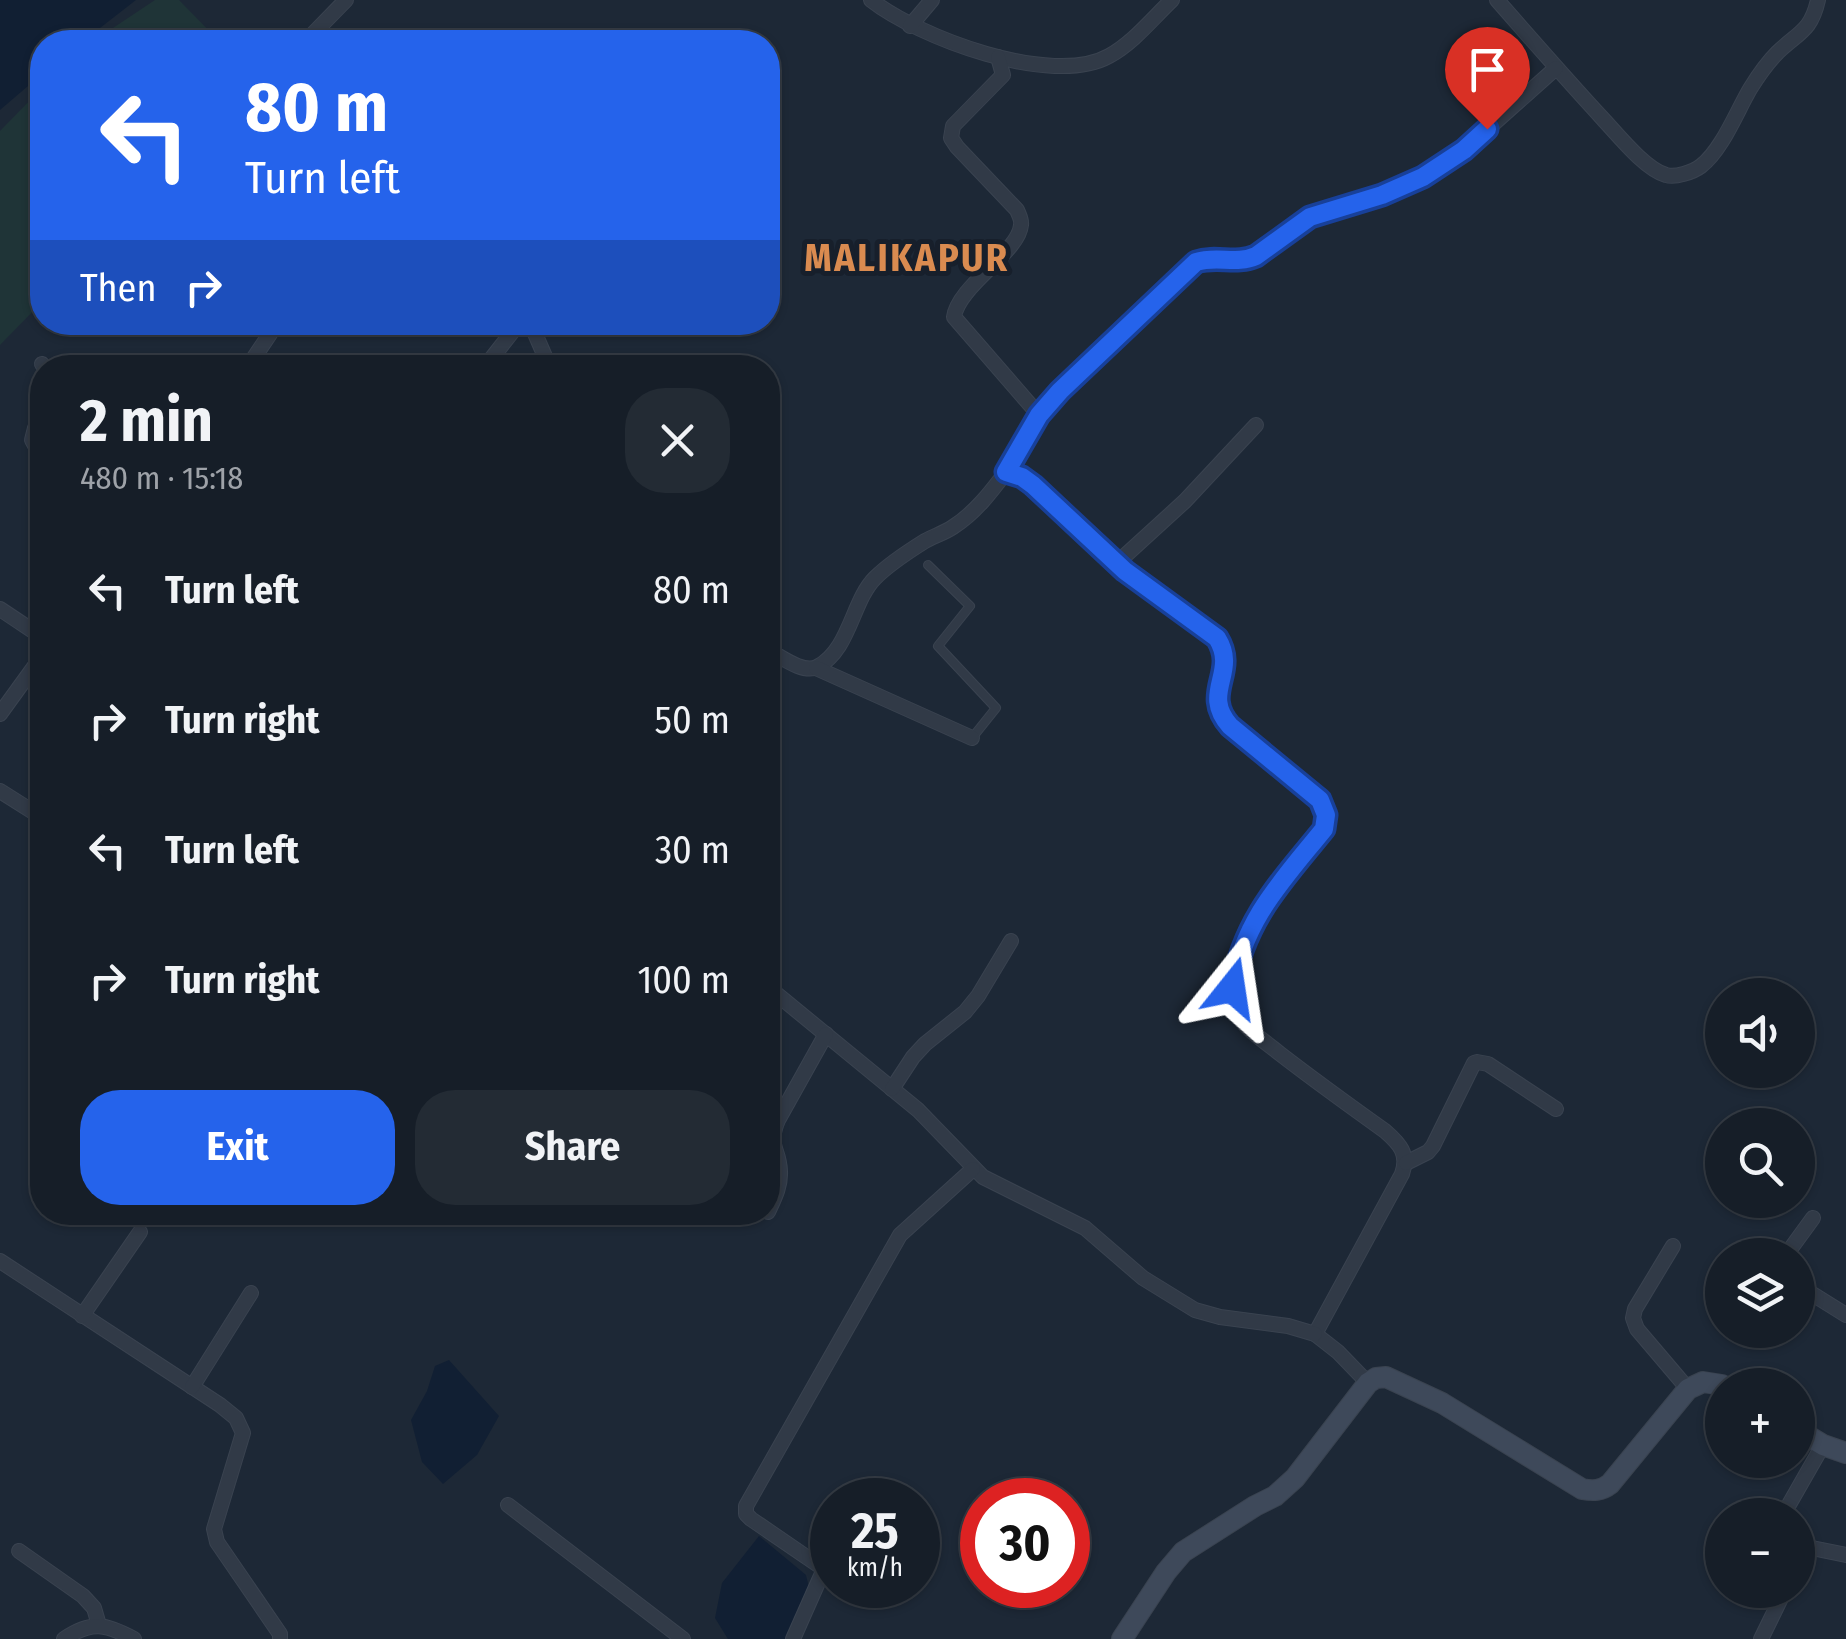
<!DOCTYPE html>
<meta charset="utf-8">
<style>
:root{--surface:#161e28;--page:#232b34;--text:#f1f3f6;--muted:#9ea2a8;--line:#353c45;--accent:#2563eb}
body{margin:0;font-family:"Fira Sans Condensed",sans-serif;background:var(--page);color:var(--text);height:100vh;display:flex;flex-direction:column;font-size:38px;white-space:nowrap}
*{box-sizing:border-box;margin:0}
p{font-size:32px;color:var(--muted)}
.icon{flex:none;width:55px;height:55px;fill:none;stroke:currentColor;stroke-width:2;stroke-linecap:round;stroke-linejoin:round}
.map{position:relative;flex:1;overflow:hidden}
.sheet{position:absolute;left:30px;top:355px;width:750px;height:870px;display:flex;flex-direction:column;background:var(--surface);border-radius:40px;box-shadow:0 2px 8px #0004,0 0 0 2px var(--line)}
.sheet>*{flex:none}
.hud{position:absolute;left:30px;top:30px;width:750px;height:305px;border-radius:40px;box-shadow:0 2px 8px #0004,0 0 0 2px var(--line);background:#2563eb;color:#fff;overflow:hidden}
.tools{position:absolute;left:1705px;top:978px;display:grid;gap:20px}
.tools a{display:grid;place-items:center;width:110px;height:110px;border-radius:50%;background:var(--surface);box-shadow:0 2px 8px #0004,0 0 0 2px var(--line);font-size:50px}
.speed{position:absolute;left:810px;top:1478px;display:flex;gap:20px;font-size:50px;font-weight:700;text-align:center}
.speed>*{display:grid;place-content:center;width:130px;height:130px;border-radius:50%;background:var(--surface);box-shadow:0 2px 8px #0004,0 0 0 2px var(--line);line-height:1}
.speed small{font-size:25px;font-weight:400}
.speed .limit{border:15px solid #d22;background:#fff;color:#111}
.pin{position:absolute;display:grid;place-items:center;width:85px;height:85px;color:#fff;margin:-102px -42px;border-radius:50% 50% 50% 0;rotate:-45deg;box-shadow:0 0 10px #0007}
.pin .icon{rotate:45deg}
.me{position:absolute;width:110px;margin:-55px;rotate:15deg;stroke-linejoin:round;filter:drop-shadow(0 0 8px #0008)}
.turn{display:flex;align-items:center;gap:35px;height:210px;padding:0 50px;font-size:45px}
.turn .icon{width:130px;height:130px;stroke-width:2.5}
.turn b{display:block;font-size:70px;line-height:85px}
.then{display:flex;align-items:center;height:95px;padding:0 50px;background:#0003;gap:20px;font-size:38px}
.round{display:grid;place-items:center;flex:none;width:105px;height:105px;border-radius:40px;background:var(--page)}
.head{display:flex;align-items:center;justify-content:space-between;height:170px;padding:0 50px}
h1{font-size:60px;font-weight:700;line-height:75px}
.button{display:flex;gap:20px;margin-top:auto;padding:20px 50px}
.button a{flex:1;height:115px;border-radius:40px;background:var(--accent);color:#fff;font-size:40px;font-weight:700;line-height:115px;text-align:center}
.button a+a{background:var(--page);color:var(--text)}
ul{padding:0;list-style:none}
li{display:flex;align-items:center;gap:30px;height:130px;padding:0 50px}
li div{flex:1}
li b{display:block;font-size:38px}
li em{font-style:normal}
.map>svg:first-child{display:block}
.green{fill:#1f3437}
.water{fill:#111f33}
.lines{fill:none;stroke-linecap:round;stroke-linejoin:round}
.lane-casing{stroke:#3a4350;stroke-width:10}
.street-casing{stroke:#3a4350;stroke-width:16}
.secondary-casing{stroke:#3a4350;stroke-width:22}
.lane{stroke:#313a47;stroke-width:8}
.street{stroke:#313a47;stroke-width:14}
.secondary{stroke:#3e495a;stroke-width:20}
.route-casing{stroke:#184099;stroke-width:25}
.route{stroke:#2563eb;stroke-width:18}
.labels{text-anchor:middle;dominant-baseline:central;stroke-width:10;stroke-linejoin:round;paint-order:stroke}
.district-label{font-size:38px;font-weight:bold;letter-spacing:2.5px;fill:#da8b50;stroke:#171f2b}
</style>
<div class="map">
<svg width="1846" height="1639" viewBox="0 0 1846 1639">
<rect width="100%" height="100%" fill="#1d2836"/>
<g class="green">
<path d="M155,0H179L220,42H92Z"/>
<path d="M42,88V302L0,345V131Z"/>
</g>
<g class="water">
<path d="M0,0H136L82,42H42V74L0,110Z"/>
<path d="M449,1360L499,1416L477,1455L443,1484L422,1462L411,1420L427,1391L435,1366Z"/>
<path d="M759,1536L806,1575L811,1596L787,1639H728L715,1618L722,1583Z"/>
</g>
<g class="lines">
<defs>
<path id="lane" d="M928,565L970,606L938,646L996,708L972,738"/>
<g id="street">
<path d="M871,0C918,37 1052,88 1109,56C1133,43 1152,19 1172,0"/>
<path d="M1497,0C1532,40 1567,80 1603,119C1618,135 1645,169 1666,175C1675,178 1693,172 1701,166C1722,150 1737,111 1750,89C1758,76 1767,63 1778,52C1799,32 1811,31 1818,0"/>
<path d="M910,26L932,0"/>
<path d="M305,42L346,0"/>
<path d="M998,57L1003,75L953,126L951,138L957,147L1017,210C1019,215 1022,220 1021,225C1019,252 958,286 954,317L1039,415"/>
<path d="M530,322L550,368"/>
<path d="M42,364L45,368"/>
<path d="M247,368L278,322"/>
<path d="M484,368L520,322"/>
<path d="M42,418L35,428L32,440L38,451L42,454"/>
<path d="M1006,472L1039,415L1059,391L1196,262L1212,258L1248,260L1310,217L1382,195L1423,177L1464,150L1556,68"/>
<path d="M1117,563L1185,501L1256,425"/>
<path d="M0,609L42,637"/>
<path d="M768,650C780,656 803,674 817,667C850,650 852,601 875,578C889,564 909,551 925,541C934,536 944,533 953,527C975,513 991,492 1006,472L1014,473L1033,485L1125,571L1217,638C1235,668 1209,688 1219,713C1220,716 1228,723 1230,726L1320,800L1326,815L1324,829C1294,867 1205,965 1239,1017C1249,1032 1266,1042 1279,1053C1314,1080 1350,1106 1385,1131C1400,1144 1409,1154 1402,1174L1315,1334L1338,1352L1368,1383"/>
<path d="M816,668L972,738"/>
<path d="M0,714L42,656"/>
<path d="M0,791L38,815H42"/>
<path d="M768,987L918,1110L983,1177L1085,1228L1143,1278L1195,1310L1220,1317L1288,1326L1315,1334"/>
<path d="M892,1089L913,1057L925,1044L965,1012L978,996L1011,941"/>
<path d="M1406,1163L1428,1152L1433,1146L1474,1063L1477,1062L1488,1064L1556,1109"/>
<path d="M768,1212C774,1199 781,1186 780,1171C779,1147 767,1147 778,1120L826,1034"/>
<path d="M377,1219L381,1212"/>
<path d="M1673,1246L1635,1309L1633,1318L1637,1329L1688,1389"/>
<path d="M1786,1255L1813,1218"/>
<path d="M0,1261L220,1405L236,1418L243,1433L214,1529L217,1542L280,1634V1639"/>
<path d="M1798,1285L1846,1315"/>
<path d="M82,1316L140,1232"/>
<path d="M192,1387L251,1293"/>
<path d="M856,1500L862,1487"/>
<path d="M508,1505L683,1639"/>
<path d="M1783,1515L1823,1445"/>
<path d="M1802,1546L1846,1555"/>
<path d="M19,1551L83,1596L94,1608L99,1625"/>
<path d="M1798,1564C1801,1555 1804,1548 1798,1540"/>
<path d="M824,1569L751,1519L746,1514V1506L900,1235L973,1169"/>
<path d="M64,1639C92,1620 106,1624 134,1639"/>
<path d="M793,1639L832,1551"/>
<path d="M1761,1639L1785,1590"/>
</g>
<g id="secondary">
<path d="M1798,1430L1823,1445L1846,1453"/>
<path d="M1122,1639L1166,1572L1183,1552L1255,1506L1275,1496L1295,1478L1368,1383L1376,1378L1386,1377L1442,1403L1582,1489C1593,1491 1601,1491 1610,1484L1688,1389L1703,1382L1722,1385"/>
</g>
</defs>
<use href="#lane" class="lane-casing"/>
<use href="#street" class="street-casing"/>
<use href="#secondary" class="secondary-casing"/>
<use href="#lane" class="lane"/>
<use href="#street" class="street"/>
<use href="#secondary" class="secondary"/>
</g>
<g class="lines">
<defs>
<path id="route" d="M1232,988C1244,919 1282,881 1324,829L1326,815L1320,800L1230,726C1200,692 1239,673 1217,638L1125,571L1033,485L1022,477L1006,472L1039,415L1060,391L1196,262C1217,255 1236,265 1256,256L1310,217L1382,195L1423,177L1464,150L1487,129"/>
</defs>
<use href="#route" class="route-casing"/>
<use href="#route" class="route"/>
</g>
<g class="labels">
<g class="district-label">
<text x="907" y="258">MALIKAPUR</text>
</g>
</g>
</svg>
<div class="tools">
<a><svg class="icon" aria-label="sound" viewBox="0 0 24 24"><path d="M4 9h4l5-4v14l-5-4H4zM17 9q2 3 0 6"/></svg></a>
<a><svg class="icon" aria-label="search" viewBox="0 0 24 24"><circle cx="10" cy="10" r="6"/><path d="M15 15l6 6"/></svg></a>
<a><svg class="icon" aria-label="layers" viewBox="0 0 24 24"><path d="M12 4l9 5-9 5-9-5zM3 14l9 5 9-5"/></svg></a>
<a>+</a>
<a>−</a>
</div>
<div class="speed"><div>25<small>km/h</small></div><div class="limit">30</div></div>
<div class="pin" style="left:1487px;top:129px;background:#d93025"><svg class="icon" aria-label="arrive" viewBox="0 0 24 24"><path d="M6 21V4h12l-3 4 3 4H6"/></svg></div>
<svg class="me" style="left:1232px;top:988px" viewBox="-20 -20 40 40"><path d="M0-17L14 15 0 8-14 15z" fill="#2563eb" stroke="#fff" stroke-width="4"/></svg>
<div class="hud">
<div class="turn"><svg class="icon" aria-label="left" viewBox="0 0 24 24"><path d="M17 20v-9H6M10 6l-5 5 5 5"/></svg><div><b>80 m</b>Turn left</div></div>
<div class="then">Then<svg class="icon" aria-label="right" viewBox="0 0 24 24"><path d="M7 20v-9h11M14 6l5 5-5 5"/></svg></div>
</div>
<section class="sheet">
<div class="head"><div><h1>2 min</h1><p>480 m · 15:18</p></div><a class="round"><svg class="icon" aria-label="close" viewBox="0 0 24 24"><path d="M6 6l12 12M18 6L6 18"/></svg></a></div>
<ul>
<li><svg class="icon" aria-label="left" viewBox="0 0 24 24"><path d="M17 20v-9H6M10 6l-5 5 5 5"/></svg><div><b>Turn left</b></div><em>80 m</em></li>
<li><svg class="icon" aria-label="right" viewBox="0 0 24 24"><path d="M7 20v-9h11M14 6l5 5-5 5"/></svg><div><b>Turn right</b></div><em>50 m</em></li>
<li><svg class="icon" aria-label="left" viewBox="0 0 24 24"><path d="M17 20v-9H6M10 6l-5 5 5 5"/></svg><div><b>Turn left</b></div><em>30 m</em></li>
<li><svg class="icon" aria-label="right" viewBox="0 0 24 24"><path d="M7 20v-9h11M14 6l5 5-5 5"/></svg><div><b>Turn right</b></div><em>100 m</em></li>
</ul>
<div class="button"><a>Exit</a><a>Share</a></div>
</section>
</div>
